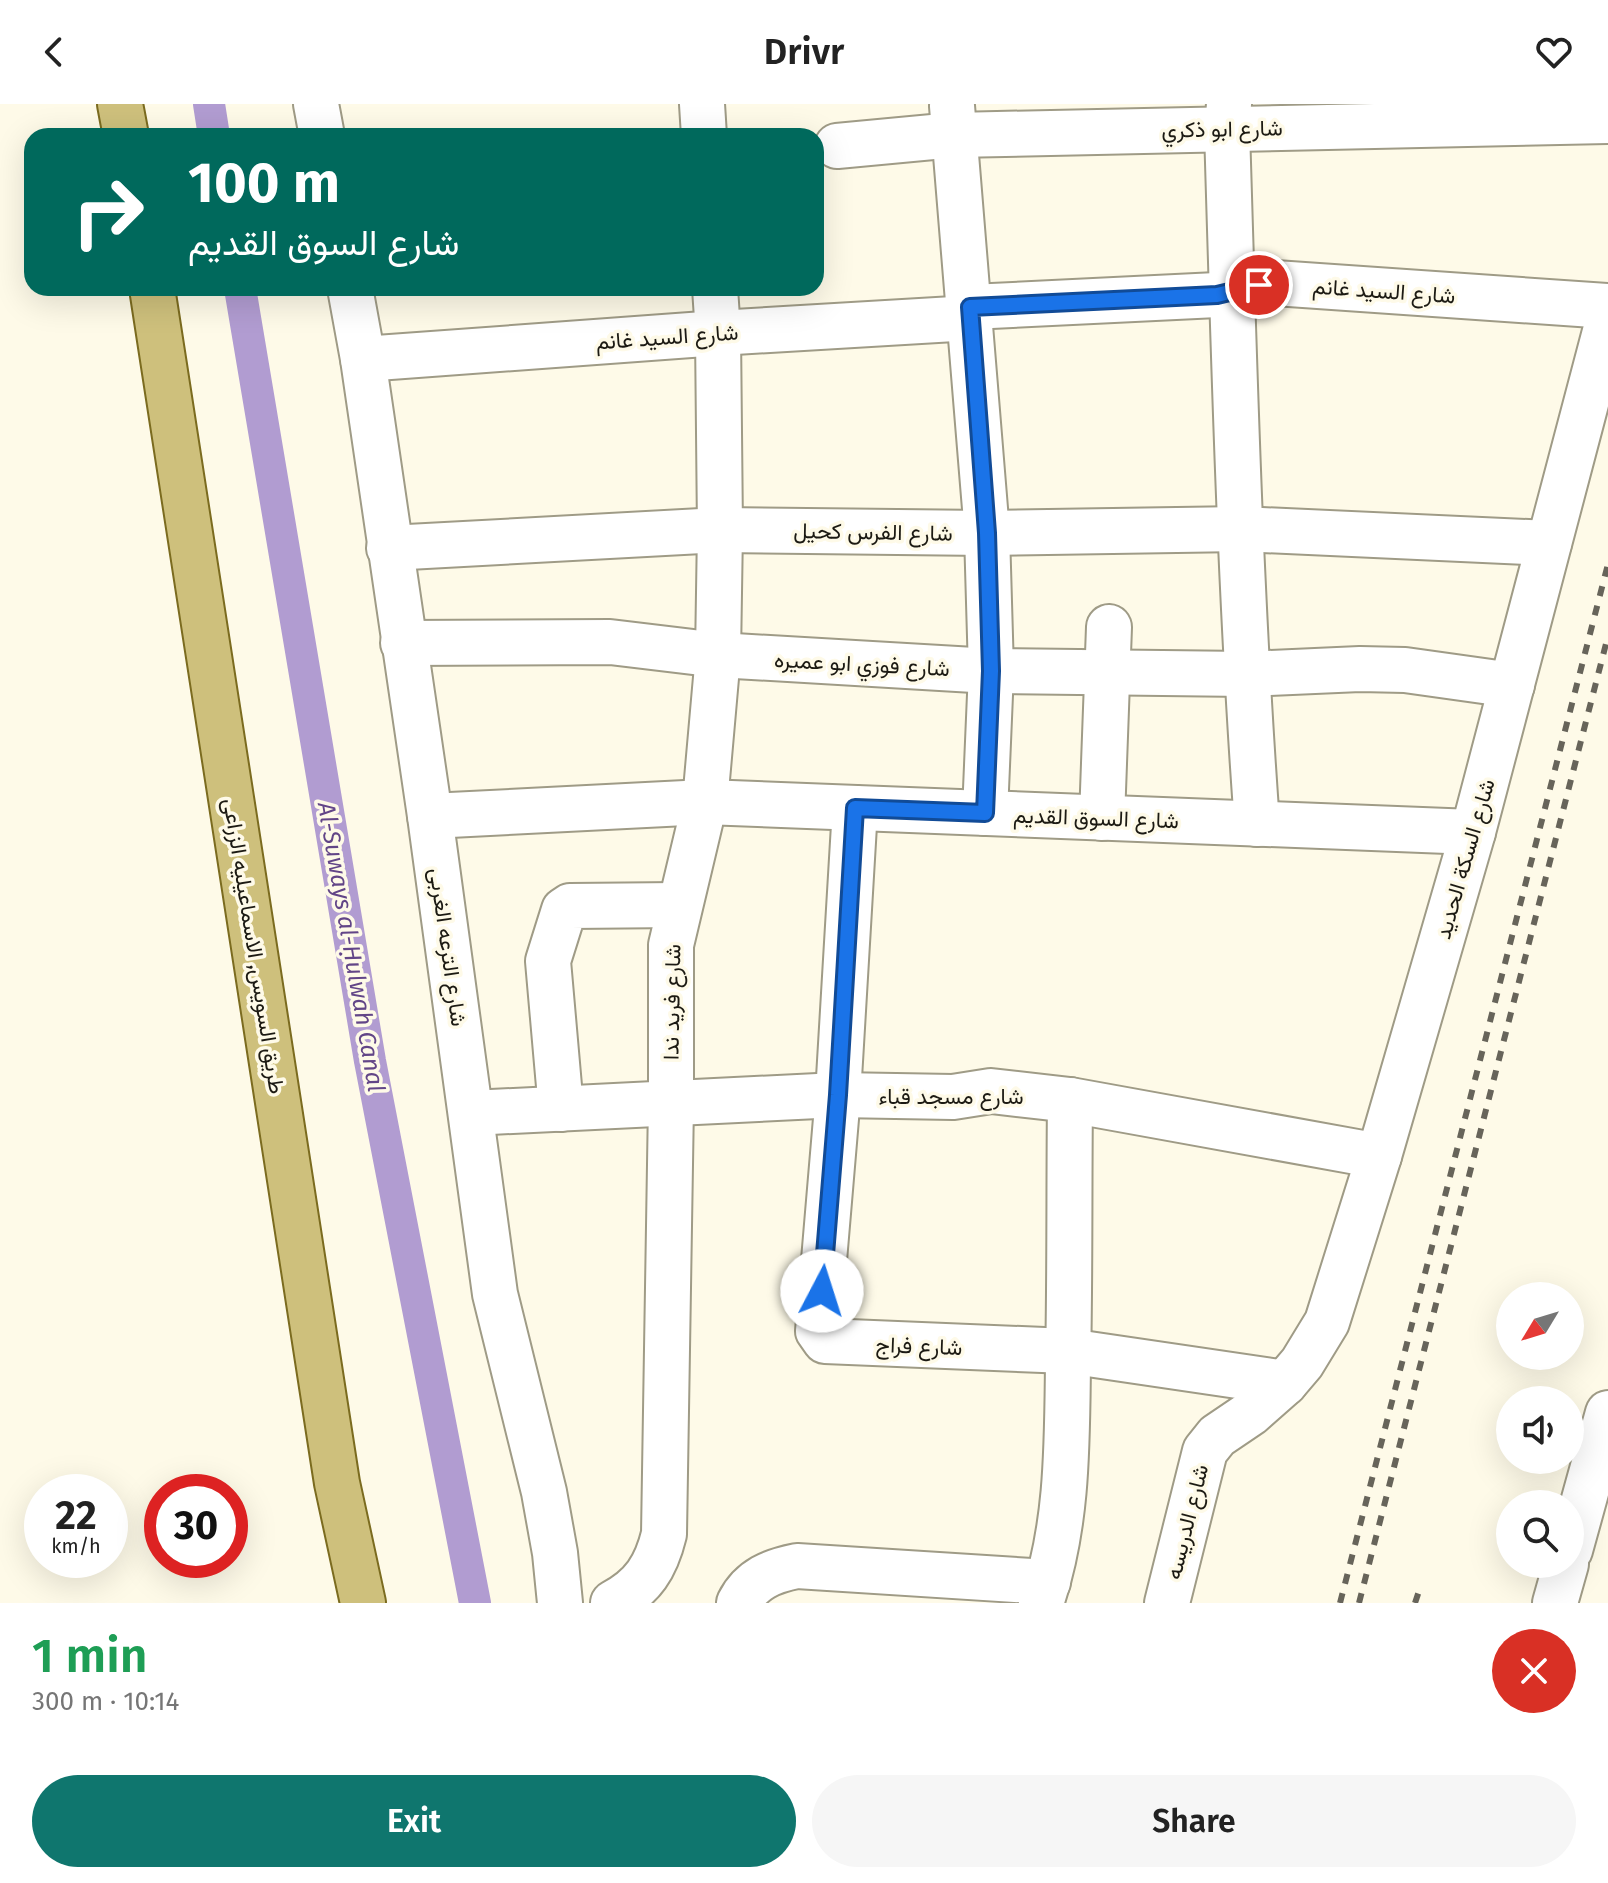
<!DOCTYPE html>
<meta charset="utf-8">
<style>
:root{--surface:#fff;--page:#f6f6f6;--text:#222;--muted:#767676;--accent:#0f766e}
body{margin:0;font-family:"Fira Sans",Vazirmatn,sans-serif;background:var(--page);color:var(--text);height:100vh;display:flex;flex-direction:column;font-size:30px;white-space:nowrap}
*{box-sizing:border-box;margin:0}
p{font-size:26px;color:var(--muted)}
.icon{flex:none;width:44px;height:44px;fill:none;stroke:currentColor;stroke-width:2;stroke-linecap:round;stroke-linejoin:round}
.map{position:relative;height:1499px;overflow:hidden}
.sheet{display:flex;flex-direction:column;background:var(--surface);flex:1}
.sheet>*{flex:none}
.hud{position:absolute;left:24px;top:24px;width:800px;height:168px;border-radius:24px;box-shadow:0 8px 32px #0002;background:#00695c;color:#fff;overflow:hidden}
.needle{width:52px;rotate:232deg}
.tools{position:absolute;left:1496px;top:1178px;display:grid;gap:16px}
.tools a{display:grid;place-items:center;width:88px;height:88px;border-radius:50%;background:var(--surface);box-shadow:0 8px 32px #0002;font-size:40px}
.speed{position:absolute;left:24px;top:1370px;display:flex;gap:16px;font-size:40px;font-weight:700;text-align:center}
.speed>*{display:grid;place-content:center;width:104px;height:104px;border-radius:50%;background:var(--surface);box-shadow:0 8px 32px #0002;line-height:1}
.speed small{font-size:20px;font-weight:400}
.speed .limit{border:12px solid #d22;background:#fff;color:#111}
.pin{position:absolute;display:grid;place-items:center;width:68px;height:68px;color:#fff;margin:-34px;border:4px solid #fff;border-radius:50%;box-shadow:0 2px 8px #0007}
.me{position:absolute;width:88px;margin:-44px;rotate:5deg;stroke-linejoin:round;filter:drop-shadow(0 0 6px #0008)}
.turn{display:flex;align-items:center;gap:28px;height:168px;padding:0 32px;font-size:36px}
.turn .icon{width:104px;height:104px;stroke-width:2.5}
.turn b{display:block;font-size:56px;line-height:68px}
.round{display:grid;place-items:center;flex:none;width:84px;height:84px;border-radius:42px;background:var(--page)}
.head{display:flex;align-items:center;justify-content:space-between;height:136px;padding:0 32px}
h1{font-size:48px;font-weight:600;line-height:60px;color:#1e9e55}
.action{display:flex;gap:16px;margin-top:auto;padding:16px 32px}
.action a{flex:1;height:92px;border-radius:48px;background:var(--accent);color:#fff;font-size:32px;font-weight:600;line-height:92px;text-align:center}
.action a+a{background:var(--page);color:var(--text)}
header{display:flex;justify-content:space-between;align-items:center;height:104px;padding:0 32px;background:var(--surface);font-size:36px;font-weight:600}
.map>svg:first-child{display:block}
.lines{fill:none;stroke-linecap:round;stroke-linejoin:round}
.canal{stroke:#b19cd1;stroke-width:32}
.minor-casing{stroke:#9f9b86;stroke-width:48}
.major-casing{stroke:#7b6b1f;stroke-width:48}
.minor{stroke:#fff;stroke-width:44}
.major{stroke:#cec07c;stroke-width:44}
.rail{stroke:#67645a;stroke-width:6;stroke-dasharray:10 10;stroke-linecap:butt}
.route-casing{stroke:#114b97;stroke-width:20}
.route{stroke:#1a73e8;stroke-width:14}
.labels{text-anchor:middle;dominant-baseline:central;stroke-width:7;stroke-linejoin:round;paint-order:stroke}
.street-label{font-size:22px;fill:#1c1a13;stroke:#fefae8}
.water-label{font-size:24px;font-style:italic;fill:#624587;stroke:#fefae8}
</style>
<header><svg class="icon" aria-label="back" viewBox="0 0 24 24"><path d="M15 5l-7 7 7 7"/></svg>Drivr<svg class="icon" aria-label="heart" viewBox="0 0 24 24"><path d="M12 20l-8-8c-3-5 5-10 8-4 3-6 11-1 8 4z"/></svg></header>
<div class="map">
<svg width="1608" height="1499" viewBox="0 0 1608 1499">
<rect width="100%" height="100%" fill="#fefae8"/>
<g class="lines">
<g class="canal">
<path d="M209,0L214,32"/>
<path d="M240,184L370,957L475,1499"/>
</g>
<defs>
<g id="minor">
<path d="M316,0L322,32"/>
<path d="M702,0L704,32"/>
<path d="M1229,0L1227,25C1234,257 1240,489 1257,720"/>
<path d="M952,2L987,429L991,567L985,709"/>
<path d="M837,42L954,31L1608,17"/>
<path d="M350,184L363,255L430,712L495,1190L544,1388L555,1449L560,1499"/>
<path d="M970,203L1217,191L1275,179L1608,202"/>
<path d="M363,255L718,229L971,214"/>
<path d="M389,444L720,426L987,429L1241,425L1549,439"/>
<path d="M403,539L610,538L718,551L991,567L1246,570L1360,565L1405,566L1512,581"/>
<path d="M855,704L838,991L818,1227L825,1237L1068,1247L1285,1279"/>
<path d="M430,712L705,698L1473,728"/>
<path d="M1102,714L1109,523"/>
<path d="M561,1005L548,857L564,806L570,802L679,801"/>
<path d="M471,1009L838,991L953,993L991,987L1070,996L1379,1052"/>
<path d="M1570,1446L1608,1309"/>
<path d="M613,1499C643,1483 656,1463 664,1430L671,999V841L705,698L718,551L720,426L718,229L715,184"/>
<path d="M739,1499C751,1475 772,1467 797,1462L1048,1478"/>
<path d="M1041,1499C1068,1422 1067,1339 1068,1258C1070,1171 1069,1084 1070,996"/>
<path d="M1167,1499L1205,1347L1217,1332L1251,1309L1285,1279L1302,1259L1327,1218L1379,1052L1473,728L1608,216"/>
<path d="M1555,1499L1566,1460"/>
</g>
<g id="major">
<path d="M120,0L126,32"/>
<path d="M152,184L337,1379L363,1499"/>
</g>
</defs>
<use href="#minor" class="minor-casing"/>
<use href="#major" class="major-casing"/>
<use href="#minor" class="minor"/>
<use href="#major" class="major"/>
<g class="rail">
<path d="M1340,1499L1608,460"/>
<path d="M1359,1499L1608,532"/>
<path d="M1415,1499L1419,1487"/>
</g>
</g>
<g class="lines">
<defs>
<path id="route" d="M822,1187L838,991L855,704L985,709L991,567L987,429L970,203L1217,191L1259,181"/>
</defs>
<use href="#route" class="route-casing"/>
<use href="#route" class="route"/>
</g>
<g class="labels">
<g class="street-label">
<text transform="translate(1222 25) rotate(-1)">شارع ابو ذكري</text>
<text transform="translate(1384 187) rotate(4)">شارع السيد غانم</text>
<text transform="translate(667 233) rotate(-4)">شارع السيد غانم</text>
<text transform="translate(873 428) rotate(1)">شارع الفرس كحيل</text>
<text transform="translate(862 560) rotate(3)">شارع فوزي ابو عميره</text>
<text transform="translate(1096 714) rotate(2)">شارع السوق القديم</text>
<text transform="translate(1465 755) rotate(-74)">شارع السكة الحديد</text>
<text transform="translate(254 842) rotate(81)">طريق السويس, الاسماعيليه الزراعى</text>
<text transform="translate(448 843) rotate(82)">شارع الترعه الغربى</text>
<text transform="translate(672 898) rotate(-89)">شارع فريد ندا</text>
<text x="951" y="992">شارع مسجد قباء</text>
<text transform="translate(919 1242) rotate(2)">شارع فراج</text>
<text transform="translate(1187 1418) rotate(-76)">شارع الدريسه</text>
</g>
<g class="water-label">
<text transform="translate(351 843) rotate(80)">Al-Suways al-Ḥulwah Canal</text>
</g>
</g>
</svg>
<div class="tools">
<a><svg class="needle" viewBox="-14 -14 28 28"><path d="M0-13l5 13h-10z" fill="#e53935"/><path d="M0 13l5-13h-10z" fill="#767676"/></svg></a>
<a><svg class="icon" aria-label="sound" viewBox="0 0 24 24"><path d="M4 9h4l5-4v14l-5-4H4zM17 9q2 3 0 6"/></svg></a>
<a><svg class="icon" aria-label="search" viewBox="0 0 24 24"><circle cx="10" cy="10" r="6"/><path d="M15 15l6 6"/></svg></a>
</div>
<div class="speed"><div>22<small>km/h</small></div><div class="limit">30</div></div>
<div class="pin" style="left:1259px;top:181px;background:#d93025"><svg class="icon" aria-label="arrive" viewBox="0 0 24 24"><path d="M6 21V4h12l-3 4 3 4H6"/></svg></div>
<svg class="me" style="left:822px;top:1187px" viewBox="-20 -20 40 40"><circle r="19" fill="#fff"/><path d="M0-13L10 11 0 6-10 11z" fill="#1a73e8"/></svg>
<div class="hud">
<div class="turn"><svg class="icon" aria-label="right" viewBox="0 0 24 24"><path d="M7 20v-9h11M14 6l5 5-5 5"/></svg><div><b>100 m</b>شارع السوق القديم</div></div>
</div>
</div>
<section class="sheet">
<div class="head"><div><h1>1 min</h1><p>300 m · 10:14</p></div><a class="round" style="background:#d93025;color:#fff"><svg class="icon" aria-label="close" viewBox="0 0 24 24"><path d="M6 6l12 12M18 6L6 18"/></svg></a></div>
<div class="action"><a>Exit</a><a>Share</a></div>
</section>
